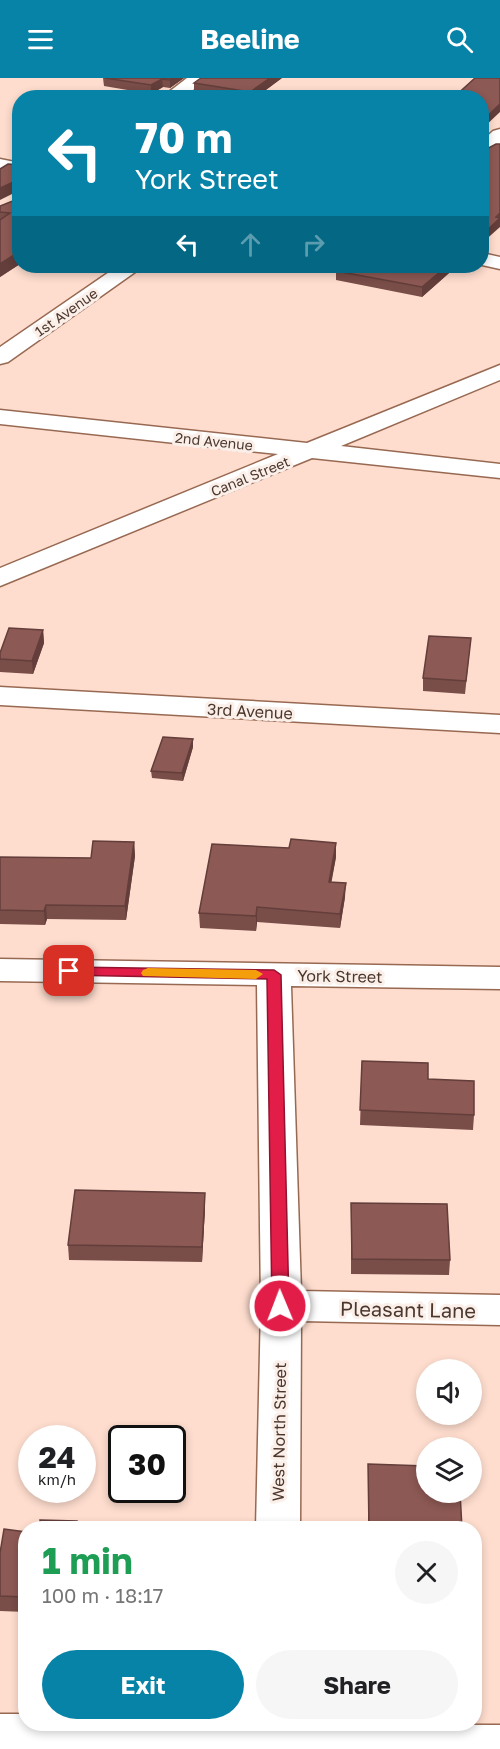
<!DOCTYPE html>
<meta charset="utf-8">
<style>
:root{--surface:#fff;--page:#f6f6f6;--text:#202124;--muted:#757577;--accent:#0683a7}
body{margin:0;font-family:"Golos Text",sans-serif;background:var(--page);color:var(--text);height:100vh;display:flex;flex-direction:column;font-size:22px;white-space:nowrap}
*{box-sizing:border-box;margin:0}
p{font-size:20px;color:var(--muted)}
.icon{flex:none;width:33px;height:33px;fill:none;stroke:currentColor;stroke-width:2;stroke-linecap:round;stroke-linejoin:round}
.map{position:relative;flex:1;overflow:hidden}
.side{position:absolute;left:18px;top:1443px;width:464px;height:210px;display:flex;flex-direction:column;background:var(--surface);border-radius:24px;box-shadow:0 3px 9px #0003}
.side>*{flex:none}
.hud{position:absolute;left:12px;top:12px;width:477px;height:183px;border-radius:24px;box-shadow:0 3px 9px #0003;background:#0683a7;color:#fff;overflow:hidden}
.tools{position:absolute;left:416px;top:1281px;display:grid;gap:12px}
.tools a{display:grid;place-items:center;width:66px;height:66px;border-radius:50%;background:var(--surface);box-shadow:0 3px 9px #0003;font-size:30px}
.speed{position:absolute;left:18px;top:1347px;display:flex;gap:12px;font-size:30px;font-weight:700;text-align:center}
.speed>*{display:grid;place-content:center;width:78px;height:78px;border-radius:50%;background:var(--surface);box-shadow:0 3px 9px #0003;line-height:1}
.speed small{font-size:15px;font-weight:400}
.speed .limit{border:3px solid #111;border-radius:9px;background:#fff;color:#111}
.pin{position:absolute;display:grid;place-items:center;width:51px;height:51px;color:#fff;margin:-26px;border-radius:12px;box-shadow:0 3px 9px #0006}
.me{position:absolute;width:66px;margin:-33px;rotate:359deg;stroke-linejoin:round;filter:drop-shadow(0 0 4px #0008)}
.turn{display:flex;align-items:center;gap:21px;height:126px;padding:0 24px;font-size:27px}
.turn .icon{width:78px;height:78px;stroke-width:2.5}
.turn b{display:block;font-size:42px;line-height:51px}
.lanes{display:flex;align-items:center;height:57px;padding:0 24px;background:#0003;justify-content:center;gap:30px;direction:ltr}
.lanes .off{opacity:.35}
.round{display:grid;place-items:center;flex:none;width:63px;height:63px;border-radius:32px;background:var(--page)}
.summary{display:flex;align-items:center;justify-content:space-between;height:102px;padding:0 24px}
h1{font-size:36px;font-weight:700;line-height:45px;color:#1e9e55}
.action{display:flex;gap:12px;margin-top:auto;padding:12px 24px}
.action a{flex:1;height:69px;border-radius:36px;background:var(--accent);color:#fff;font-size:24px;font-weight:700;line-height:69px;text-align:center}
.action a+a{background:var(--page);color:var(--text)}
header{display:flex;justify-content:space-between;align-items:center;height:78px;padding:0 24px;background:var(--accent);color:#fff;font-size:27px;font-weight:700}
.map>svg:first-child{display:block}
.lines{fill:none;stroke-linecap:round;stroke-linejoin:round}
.street-casing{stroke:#986952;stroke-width:3}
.secondary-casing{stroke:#986952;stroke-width:3}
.street{fill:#fff;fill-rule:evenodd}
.secondary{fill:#fff;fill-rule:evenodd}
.wall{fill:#794d48}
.shaded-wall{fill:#633e3b}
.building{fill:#8d5954;stroke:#633e3b;stroke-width:1.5}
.route{fill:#e11d48;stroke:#92132f;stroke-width:1.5}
.slow{fill:#f59e0b}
.labels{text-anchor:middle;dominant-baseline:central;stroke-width:6;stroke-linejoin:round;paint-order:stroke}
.far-street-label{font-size:14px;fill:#4c372d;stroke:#fbefea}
.street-label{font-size:16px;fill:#4c372d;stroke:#fbefea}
.near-street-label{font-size:20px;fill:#4c372d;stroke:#fbefea}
</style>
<header><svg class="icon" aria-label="menu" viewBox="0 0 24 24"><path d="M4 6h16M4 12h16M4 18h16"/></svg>Beeline<svg class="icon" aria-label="search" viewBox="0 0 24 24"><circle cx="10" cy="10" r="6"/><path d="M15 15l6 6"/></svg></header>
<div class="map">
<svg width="500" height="1671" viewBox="0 0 500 1671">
<rect width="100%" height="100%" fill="#feddce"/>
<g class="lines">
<defs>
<g id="street">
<path d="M187,0H208L183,20H161Z"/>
<path d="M500,51V67L489,77L482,79V63L493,53Z"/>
<path d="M118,188H142L138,192L8,284L0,286V269Z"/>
<path d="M500,287V302L341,368L500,386V400L312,380L0,508V490L278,376L0,346V332L307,365Z"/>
<path d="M0,609L500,637V655L0,627Z"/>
<path d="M0,881L500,889V911L291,908L301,1213L500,1217V1247L301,1243L300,1450H256L261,1228L257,907L0,903Z"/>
<path d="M0,1636H26V1646L500,1647V1671H0Z"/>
</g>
<g id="secondary">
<path d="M0,81L20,85V97L0,93Z"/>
<path d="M482,175L500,179V191L482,187Z"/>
</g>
</defs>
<use href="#street" class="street-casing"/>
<use href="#secondary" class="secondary-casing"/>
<use href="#street" class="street"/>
<use href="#secondary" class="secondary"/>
</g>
<g class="wall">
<path d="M103,0H184L170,10L163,9L151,16L104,8Z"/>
<path d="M282,0L255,20H230L194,14V5Z"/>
<path d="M20,120V186L0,199V128Z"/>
<path d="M337,188H457L422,219L336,202V193L341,188Z"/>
<path d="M43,552L44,565L33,596L0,594V575Z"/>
<path d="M471,560L465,616L423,613V600Z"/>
<path d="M193,669L183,703L152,700L151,693Z"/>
<path d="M134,764L135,778L126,842L47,841L45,847L0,846V779L91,780Z"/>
<path d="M336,779L331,804L345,819L340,850L257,844L256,853L200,850L199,835Z"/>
<path d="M362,983L428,1001L474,1037L473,1052L360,1047Z"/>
<path d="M351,1125L450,1182L449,1197L351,1196Z"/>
<path d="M205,1130L202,1184L69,1182L68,1167Z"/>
<path d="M368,1386L462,1450H368Z"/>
<path d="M26,1454V1534L0,1533V1475Z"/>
</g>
<g class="shaded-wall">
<path d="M172,0H184L170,10V2Z"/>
<path d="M270,0H282L255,20H250V14Z"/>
<path d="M162,1L163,9L151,16V7Z"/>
<path d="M500,26V34L482,51V43Z"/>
<path d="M20,101V112L0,122V110Z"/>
<path d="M500,135V149L482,165V157Z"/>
<path d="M20,173V186L0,199V186Z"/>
<path d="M447,188H457L422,219V209Z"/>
<path d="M43,552L44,565L33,596L32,583Z"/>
<path d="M193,661V669L183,703L182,695Z"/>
<path d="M134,764L135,778L126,842L125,828Z"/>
<path d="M336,765V779L329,818V804Z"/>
<path d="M346,805L345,819L340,850V836Z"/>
<path d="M46,827L47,841L45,847L44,833Z"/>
<path d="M257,829V844L256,853V838Z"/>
<path d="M205,1115V1130L202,1184V1169Z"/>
</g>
<g class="building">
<path d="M105,0H172L170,2L162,1L151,7Z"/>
<path d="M201,0H270L250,14L194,5Z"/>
<path d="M475,0H500V26L482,43V20H453Z"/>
<path d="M496,66H500V135L496,139L500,140L482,157V71L483,73Z"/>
<path d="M8,86L20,87V101L0,110V91Z"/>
<path d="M20,120V173L0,186V142L10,135L0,134V128Z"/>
<path d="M342,188H447L422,209L336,193Z"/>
<path d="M9,550L43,552L32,583L0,581V575Z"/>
<path d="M429,558L471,560L466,603L423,600Z"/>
<path d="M163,659L193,661L182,695L151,693Z"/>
<path d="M291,761L336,765L329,804L346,805L340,836L257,829L256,838L199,835L212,766L289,770Z"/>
<path d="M93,763L134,764L125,828L46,827L44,833L0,832V779L91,780Z"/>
<path d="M362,983L428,985V1001L474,1003V1037L360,1032Z"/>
<path d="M75,1112L205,1115L202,1169L68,1167Z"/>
<path d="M351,1125L447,1126L450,1182L352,1181Z"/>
<path d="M368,1386L426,1388V1414H460L462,1450H369Z"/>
<path d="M40,1442L77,1443L76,1450H41Z"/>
<path d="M4,1451L26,1454V1519L0,1518V1475Z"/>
</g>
<path class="route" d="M69,889L274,892L281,897L289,1228L286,1233L280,1235L275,1233L272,1228L267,901L64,897L62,893L64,890Z"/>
<path class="slow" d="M148,890L256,892L263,896L256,901L143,898L141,895L143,892Z"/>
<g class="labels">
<g class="far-street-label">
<text transform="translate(66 234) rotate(-35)">1st Avenue</text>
<text transform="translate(214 363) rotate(6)">2nd Avenue</text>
<text transform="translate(250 398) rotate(-22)">Canal Street</text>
</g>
<g class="street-label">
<text transform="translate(250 633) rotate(3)">3rd Avenue</text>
<text transform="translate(340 898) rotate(1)">York Street</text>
<text transform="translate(279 1354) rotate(-89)">West North Street</text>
</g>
<g class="near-street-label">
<text transform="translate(408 1231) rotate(1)">Pleasant Lane</text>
</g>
</g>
</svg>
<div class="tools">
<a><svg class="icon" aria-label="sound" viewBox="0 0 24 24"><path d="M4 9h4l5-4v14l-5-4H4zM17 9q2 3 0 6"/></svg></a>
<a><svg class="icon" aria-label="layers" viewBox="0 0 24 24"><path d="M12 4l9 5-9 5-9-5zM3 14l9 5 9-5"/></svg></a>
</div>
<div class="speed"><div>24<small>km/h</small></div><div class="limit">30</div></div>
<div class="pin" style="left:69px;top:893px;background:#d93025"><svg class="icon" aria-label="arrive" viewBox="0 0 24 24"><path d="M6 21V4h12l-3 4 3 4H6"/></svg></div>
<svg class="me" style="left:280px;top:1228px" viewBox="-20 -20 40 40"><circle r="17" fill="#e11d48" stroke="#fff" stroke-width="3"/><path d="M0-11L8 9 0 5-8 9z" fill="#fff"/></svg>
<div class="hud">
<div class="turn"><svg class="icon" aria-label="left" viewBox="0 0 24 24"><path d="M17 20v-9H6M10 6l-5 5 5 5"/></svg><div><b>70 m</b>York Street</div></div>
<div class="lanes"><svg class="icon" aria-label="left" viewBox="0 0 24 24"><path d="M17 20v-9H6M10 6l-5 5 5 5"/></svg><svg class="icon off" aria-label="ahead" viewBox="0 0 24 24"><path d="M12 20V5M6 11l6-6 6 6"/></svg><svg class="icon off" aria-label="right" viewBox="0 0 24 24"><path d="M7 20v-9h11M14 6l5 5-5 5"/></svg></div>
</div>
<section class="side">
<div class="summary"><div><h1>1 min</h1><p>100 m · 18:17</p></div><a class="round"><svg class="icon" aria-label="close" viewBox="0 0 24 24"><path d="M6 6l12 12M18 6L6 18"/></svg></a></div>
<div class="action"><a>Exit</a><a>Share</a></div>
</section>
</div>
